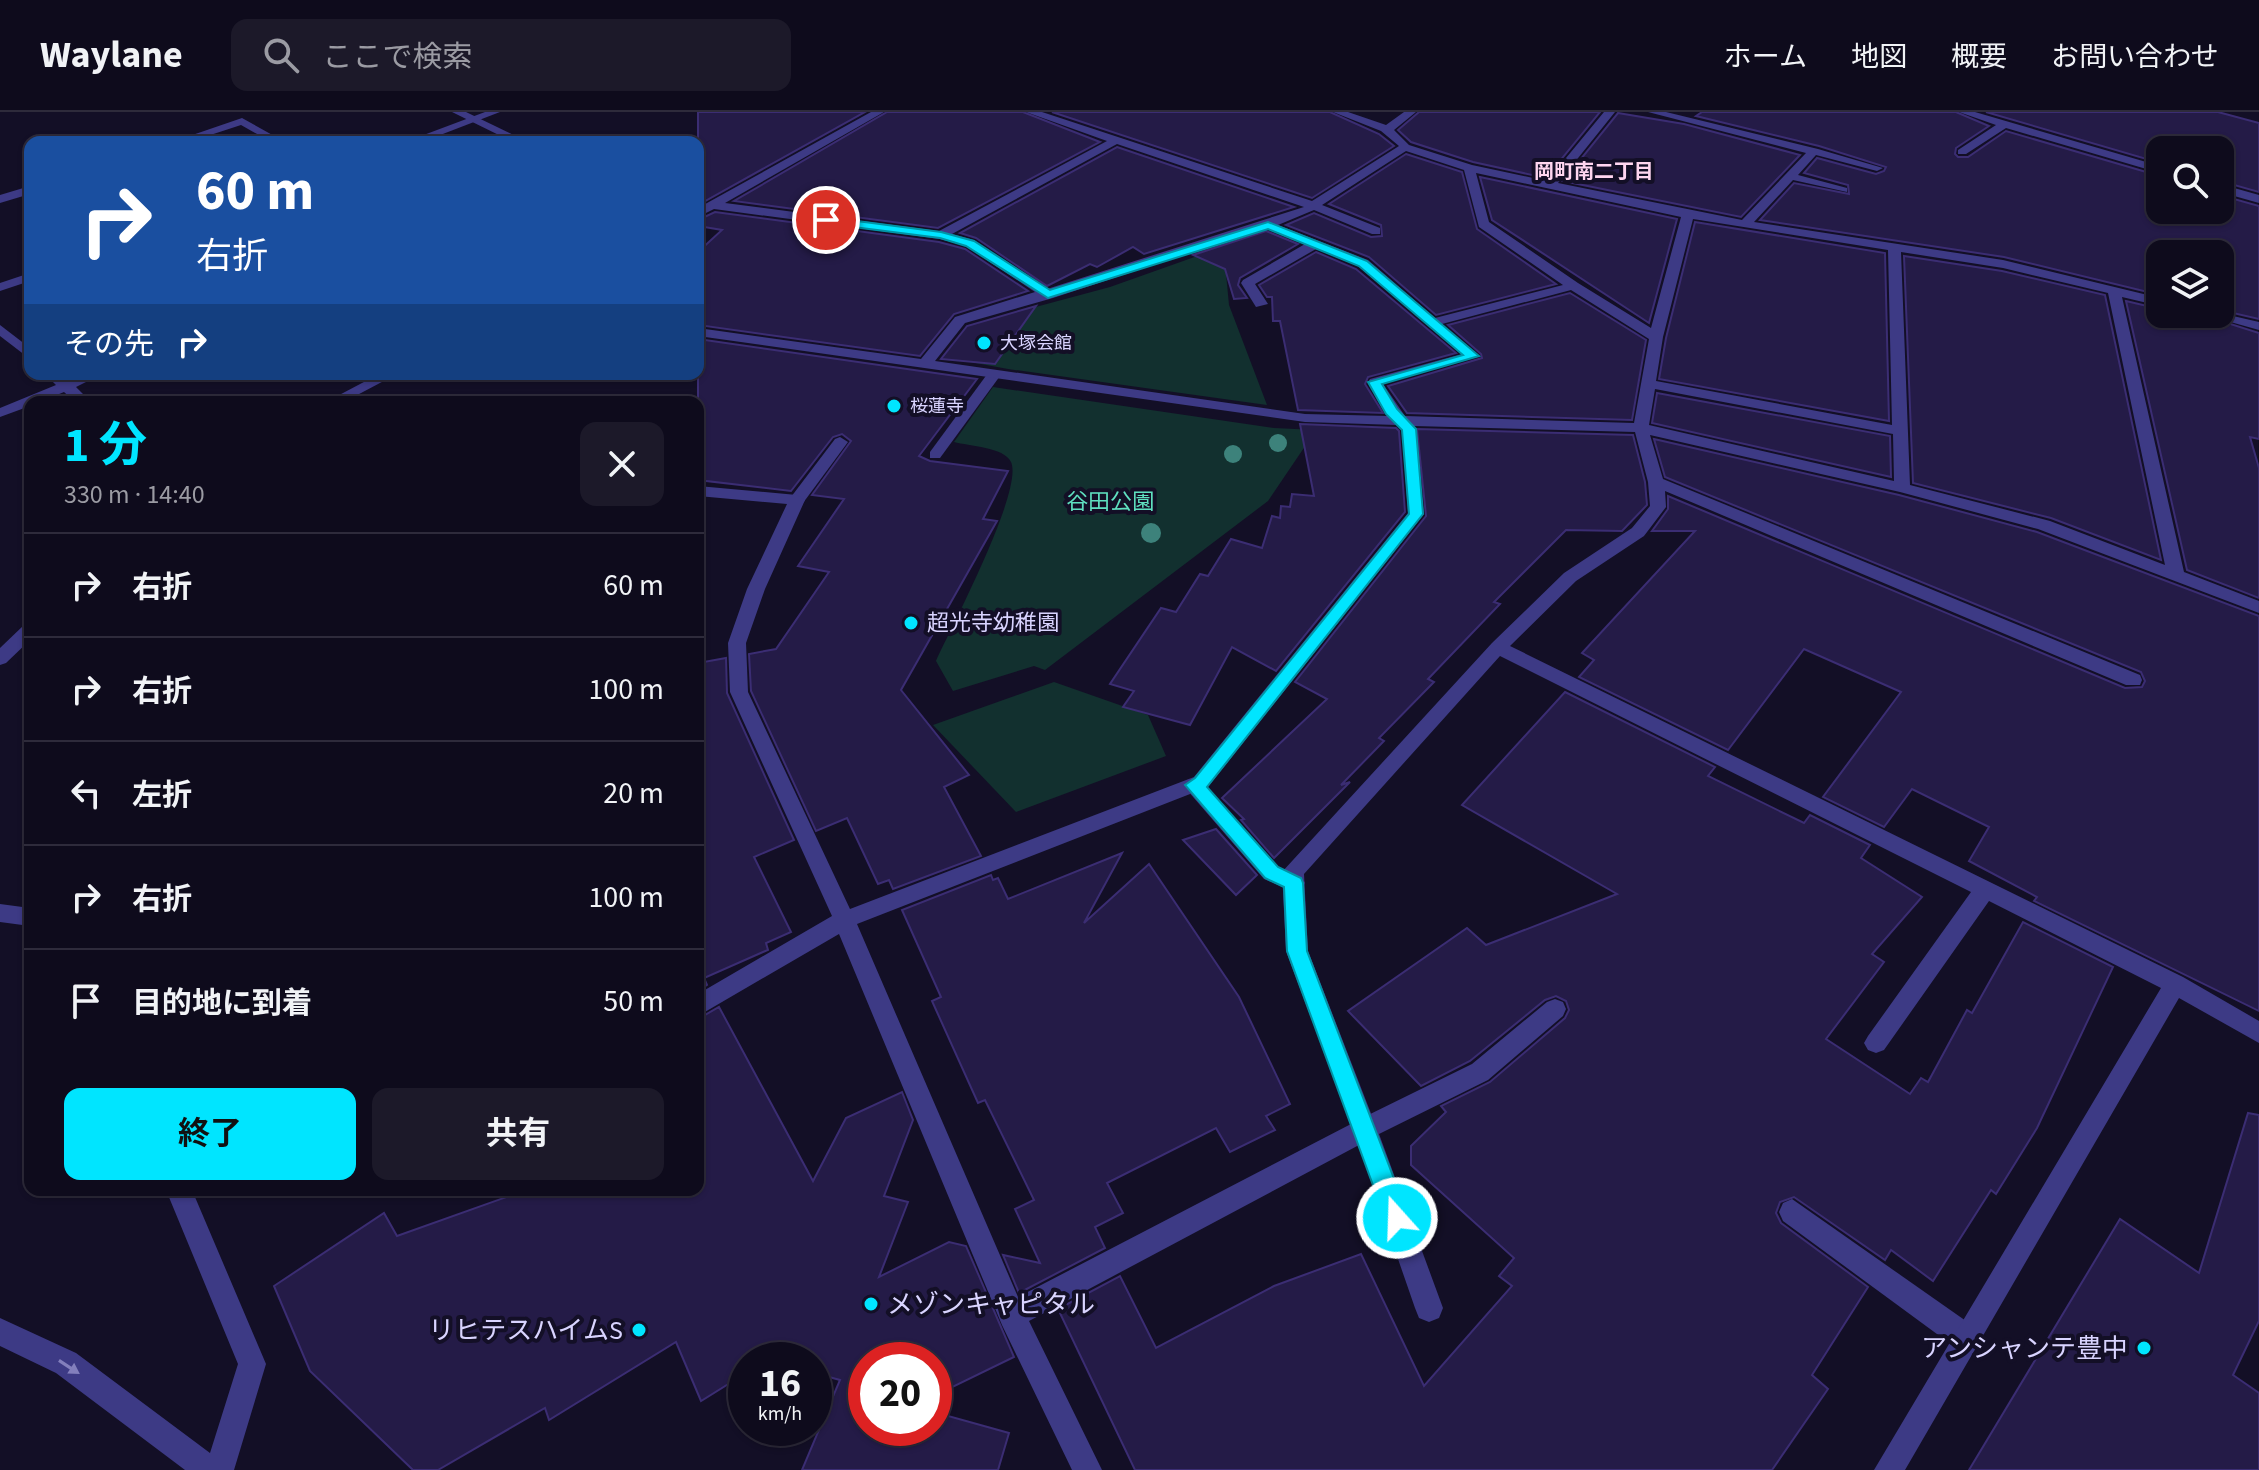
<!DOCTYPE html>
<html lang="ja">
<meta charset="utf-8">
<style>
:root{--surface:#0e0b1c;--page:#1c1929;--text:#f1f3f6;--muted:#9b9ba3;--line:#2e2b3b;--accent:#00e5ff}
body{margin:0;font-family:"Source Sans 3","Noto Sans JP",sans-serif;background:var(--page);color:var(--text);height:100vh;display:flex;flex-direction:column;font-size:30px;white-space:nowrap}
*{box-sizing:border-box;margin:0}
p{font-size:26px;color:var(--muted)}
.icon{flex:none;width:44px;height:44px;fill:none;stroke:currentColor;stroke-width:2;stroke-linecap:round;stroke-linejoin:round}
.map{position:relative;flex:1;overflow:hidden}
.sheet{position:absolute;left:24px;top:284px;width:680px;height:800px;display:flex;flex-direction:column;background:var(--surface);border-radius:16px;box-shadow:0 2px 6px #0004,0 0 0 2px var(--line)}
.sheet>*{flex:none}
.banner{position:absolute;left:24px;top:24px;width:680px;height:244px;border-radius:16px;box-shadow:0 2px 6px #0004,0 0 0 2px var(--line);background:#1a4fa0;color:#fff;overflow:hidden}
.fabs{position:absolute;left:2146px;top:24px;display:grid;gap:16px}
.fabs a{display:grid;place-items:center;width:88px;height:88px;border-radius:16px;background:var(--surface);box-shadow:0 2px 6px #0004,0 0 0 2px var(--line);font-size:40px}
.speed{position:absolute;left:728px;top:1230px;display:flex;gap:16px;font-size:40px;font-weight:700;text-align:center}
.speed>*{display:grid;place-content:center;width:104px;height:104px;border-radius:50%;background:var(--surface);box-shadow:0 2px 6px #0004,0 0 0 2px var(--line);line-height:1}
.speed small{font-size:20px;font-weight:400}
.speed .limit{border:12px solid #d22;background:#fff;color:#111}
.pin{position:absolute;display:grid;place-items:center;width:68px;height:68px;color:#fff;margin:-34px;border:4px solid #fff;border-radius:50%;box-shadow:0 2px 8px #0007}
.me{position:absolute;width:88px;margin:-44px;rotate:340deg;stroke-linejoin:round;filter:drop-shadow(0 0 6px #0008)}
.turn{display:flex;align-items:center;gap:28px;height:168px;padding:0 40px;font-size:36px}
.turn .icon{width:104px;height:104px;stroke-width:2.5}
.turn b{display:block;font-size:56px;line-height:68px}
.then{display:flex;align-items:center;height:76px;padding:0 40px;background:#0003;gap:16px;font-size:30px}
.round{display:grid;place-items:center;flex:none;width:84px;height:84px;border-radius:16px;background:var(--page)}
.headline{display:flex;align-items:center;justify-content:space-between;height:136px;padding:0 40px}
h1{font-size:48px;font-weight:700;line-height:60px;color:var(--accent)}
.action{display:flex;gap:16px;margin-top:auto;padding:16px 40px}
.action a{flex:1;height:92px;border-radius:16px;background:var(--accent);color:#111;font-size:32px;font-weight:700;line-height:92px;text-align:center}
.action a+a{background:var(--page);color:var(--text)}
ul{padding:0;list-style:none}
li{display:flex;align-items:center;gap:24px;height:104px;padding:0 40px;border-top:2px solid var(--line)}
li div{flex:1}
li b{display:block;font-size:30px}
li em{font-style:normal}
header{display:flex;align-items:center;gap:48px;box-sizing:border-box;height:112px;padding:0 40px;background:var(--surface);border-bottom:2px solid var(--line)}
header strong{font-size:38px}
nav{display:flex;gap:44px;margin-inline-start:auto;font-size:28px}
.search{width:560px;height:72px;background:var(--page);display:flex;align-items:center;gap:20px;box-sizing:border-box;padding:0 28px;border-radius:16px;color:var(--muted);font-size:30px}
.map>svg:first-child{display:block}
.green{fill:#12302f}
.building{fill:#241b47;stroke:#3b2d73;stroke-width:2}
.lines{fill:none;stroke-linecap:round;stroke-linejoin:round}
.service{fill:#3d3a85;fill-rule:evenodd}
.minor{fill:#3d3a85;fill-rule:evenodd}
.tree{fill:#3d827b}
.oneway{fill:#837fbc}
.route{fill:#00e5ff;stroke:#0095a6;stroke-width:2}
.poi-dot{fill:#00e5ff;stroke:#130f26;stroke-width:3}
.labels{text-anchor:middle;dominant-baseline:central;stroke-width:8;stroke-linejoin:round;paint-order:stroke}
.far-poi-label{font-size:18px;fill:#d9d4ff;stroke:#130f26;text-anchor:start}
.far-neighbourhood-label{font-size:20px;font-weight:bold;fill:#ffd6f0;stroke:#130f26}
.park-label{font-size:22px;fill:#5fe0c0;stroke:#130f26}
.poi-label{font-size:22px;fill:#d9d4ff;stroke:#130f26;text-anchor:start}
.near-poi-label{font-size:26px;fill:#d9d4ff;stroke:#130f26;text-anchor:end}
</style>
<header>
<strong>Waylane</strong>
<div class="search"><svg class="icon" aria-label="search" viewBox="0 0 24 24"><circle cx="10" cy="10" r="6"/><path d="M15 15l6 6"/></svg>ここで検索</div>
<nav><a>ホーム</a><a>地図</a><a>概要</a><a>お問い合わせ</a></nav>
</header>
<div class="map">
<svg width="2259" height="1358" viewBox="0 0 2259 1358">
<rect width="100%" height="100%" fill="#130f26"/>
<g class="green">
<path d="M1203,142L1225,151L1229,193L1267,293L1008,257L943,245L969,213L1110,175Z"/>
<path d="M993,275L1274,316L1316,318L1268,389L1045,558L1034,554L953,579L936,549C951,516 1024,378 1011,350C1004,335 969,334 954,330Z"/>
<path d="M1054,570L1148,603L1166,644L1016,700L933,613Z"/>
</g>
<g class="building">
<path d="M698,0H865L698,93Z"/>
<path d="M887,0H1023L1100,30L938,116L734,89Z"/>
<path d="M1052,0H1330L1379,22L1394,34L1312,86Z"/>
<path d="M1419,0H1600L1546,66L1473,50L1411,30L1398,18Z"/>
<path d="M1702,0H1956L1989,14L1956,36L1955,42L1958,45H1968L2006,19L2160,64V98H2220V83L2259,94V207L2220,198V142H2160V183L2004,145L1760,108L1794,71L1849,82L1848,73L1804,61L1817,46L1876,62L1884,59L1886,55L1819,34L1696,4Z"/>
<path d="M1986,0H2218L2259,11V80L2220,69V38H2160V51Z"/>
<path d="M1618,1L1684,12L1800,43L1741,105L1563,69Z"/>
<path d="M1117,35L1294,95L1144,142L1133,135L1097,155L1090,152L1047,174L976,126L960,121Z"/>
<path d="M1406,42L1462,60L1477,117L1556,172L1436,203L1369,145L1286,113L1314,101L1371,125L1382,124L1381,113L1329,92Z"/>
<path d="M1480,65L1677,107L1649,211L1492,108Z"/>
<path d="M715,100L939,130L965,137L1028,179L954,202L920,244L698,213V140L722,118L698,114V108Z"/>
<path d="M1695,110L1885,141L1889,309L1659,267L1666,226Z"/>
<path d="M1266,119L1298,132L1240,166L1238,173L1247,186L1234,187L1225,157L1193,143Z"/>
<path d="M1316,140L1356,157L1456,241L1368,265L1365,272L1383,301L1298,298L1280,209H1273L1272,185H1267L1259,173Z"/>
<path d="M1904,144L2002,159L2105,183L2161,448L2051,406L1913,371Z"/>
<path d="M1570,181L1646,228L1632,308L1407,301L1388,274L1482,246L1481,242L1448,213Z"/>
<path d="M2126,189L2160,197V202H2199L2259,221V327L2250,325L2259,356V486L2187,458Z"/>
<path d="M1036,194L995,252L941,247L967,214Z"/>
<path d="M698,227L977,267L919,344L930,349L1008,359L983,407L997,409L901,578L969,663L944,675L981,744L893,777L889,768L878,772L847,706L816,719L751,579L749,542L776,537L829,460L798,454L844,387L812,383L851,329L842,322L833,325L791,379L698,368Z"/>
<path d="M1657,281L1890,324L1891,365L1652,311Z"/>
<path d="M1300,312L1396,316L1399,319L1405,400L1276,559L1232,535L1190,613L1123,595L1134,579L1110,572L1161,496L1176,500L1200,462L1208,464L1231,427L1262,436L1272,404L1280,406L1281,394L1290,395L1292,382L1314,384Z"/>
<path d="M1417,317L1633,323L1645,370L1647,393L1622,419L1566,418L1494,490L1500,492L1428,567L1434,570L1379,626L1384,629L1341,673L1350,670L1274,746L1241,708L1244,707L1222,686L1327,587L1295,570L1426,404Z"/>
<path d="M1654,327L1899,383L2037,420L2259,504V899L2034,789L2037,785L1969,749L1989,715L1912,677L1884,715L1823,685L1901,580L1804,537L1728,638L1579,565L1594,548L1582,541L1695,419H1652L1668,397V384L2125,576L2142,575L2145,569L2141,560L1665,365Z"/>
<path d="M726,546L727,581L794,728L754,745L791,820L766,831L768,838L763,840L704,866L707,873L698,879V551Z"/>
<path d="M1565,580L1715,655L1708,664L1804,711L1810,703L1870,733L1861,746L1922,785L1872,842L1884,850L1826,927L1910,982L1921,966L1928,970L1967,898L1972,901L2023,810L2113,855L2037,1016L1996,1082L1991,1078L1933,1169L1891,1138L1885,1148L1794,1085L1780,1090L1776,1101L1781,1111L1868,1175L1812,1263L1828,1277L1772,1358H1135L1058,1197L1120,1164L1156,1236L1274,1174L1361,1142L1424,1274L1512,1174L1499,1164L1514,1146L1411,1053V1034L1446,1000L1441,994L1490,970L1565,906L1569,898L1566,889L1556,884L1545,888L1470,949L1421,974L1348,899L1467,816L1486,833L1617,782L1462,693Z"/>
<path d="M1216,717L1257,763L1236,783L1183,728Z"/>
<path d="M1122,741L1084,811L1149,752L1239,885L1290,992L1266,1004L1275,1018L1230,1040L1216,1016L1107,1071L1123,1101L1095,1115L1105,1136L1019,1181L1003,1143L1040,1151L1015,1097L1034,1088L985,988L978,991L932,889L941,885L902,798L991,763L993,768L998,766L1008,787Z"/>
<path d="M719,895L813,1069L846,1006L902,980L913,1008L884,1084L908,1090L879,1165L949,1130L966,1134L1014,1245L934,1284V1248H866V1316H934V1300L1009,1321L998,1358H802L840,1268L814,1261V1248H746V1261L701,1289L676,1230L549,1308L545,1296L438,1358H413L310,1259L274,1174L384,1101L397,1124L526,1078H698V907Z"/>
<path d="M2248,1001L2259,1003V1209L2233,1263L2259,1281V1358H1969L2120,1107L2199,1161Z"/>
</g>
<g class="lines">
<g class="service">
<path d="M452,0H466L528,30H513Z"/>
<path d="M993,260L1000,264L940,346H930V340L988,261Z"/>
<path d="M840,325L848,330L803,391H791V385L835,327Z"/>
<path d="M1194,666L1201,668L1278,755L1302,765L1305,771L1302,777L1294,780L1264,767L1187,678L1184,673L1187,668Z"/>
<path d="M1555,887L1563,890L1566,897L1563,904L1488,968L1379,1022L1443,1196L1439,1206L1429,1210L1419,1206L1415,1196L1353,1017L1356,1009L1472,952L1547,890Z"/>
<path d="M1792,1087L1976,1216L1980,1226L1976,1236L1966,1240L1956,1236L1783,1109L1779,1100L1783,1091Z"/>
</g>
<g class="minor">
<path d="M485,0H500L422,30H405Z"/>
<path d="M871,0H884L725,91L939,119L1107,29L1026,0H1042L1312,89L1399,34L1381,19L1333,0H1348L1386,13L1404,0H1416L1394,18L1409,33L1472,53L1547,69L1604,0H1615L1558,71L1742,108L1806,41L1648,0H1666L1818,37L1883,56L1877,59L1816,43L1798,63L1847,76V80L1793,68L1754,110L2003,148L2160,186V194L2122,185L2184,460L2259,489V501L2038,417L1900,380L1650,323L1663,367L2140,563L2142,568L2140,573H2126L1665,379L1666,395L1644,424L1576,469L1510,534L2183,865L2259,909V931L2179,886L1905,1358H1874L2161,876L1989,789L1884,938L1876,941L1868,938L1864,931L1868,924L1971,780L1500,544L1304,762L1308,839L1377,1017L1374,1025L1029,1209L1102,1358H1072L1002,1213L839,822L698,904V882L832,804L730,580L728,531L747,477L787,392L698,384V374L797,383L805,388L765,477L746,531L748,580L850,797L1194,665L1408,401L1402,318L1397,313L1305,310L698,224V216L921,247L955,205L1035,180L966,134L940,127L714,97L698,105V96ZM1117,32L1304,95L1047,177L974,128L952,122ZM1406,39L1464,58L1479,115L1563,173L1435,206L1368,148L1278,113L1314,98L1372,122H1380V116L1322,93ZM1476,61L1681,105L1651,216L1578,171L1489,110ZM1693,107L1888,138L1892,313L1656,269L1663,225ZM1266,116L1305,132L1243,168L1241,171L1256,195L1268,192L1255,172L1316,137L1358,154L1462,242L1370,267L1368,270L1388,304L1305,302L935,249L965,211L1053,186ZM1901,140L2003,156L2108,181L2165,453L2050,409L1910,373ZM1571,178L1649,227L1634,311L1405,304L1383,272L1479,244L1442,212ZM1655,277L1893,322L1894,369L1649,313ZM1414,314L1635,320L1648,370L1650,394L1632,416L1564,461L1492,531L1282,760L1286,839L1351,1012L1018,1185L857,812L1208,675L1424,402Z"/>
<path d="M1959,0H1975L2160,54V61L2006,16L1966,42H1958V38L1996,13Z"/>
<path d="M242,6L285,30H271L241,13L189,30H172Z"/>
<path d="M2220,72L2259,83V91L2220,80Z"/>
<path d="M30,74V82L0,91V83Z"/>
<path d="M30,161V169L0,179V171Z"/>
<path d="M2220,201L2259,210V218L2202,202Z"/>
<path d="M0,213L30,236V247L0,224Z"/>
<path d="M45,262H61L68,268L83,262H102L76,275L91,290H75L64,280L40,290H30V294L0,305V296L56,273Z"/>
<path d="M379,262H397L344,290H326Z"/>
<path d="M30,511V528L6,551L0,553V536L24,513Z"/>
<path d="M0,792L30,796V814L0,810Z"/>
<path d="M166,1078H192L266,1252L234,1358H185L56,1261L0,1234V1206L76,1241L210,1341L238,1252Z"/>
</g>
</g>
<g class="tree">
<circle cx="1278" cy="331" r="9"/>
<circle cx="1233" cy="342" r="9"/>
<circle cx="1151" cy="421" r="10"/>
</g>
<defs><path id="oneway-solid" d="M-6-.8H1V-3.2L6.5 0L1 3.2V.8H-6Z" transform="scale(2)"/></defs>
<use class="oneway" href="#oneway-solid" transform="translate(69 1255) rotate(33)"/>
<path class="route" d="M826,105L941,120L974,129L1050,178L1268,110L1367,149L1479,244L1382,272L1397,297L1416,317L1423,402L1207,675L1278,755L1301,766L1303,771L1307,839L1409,1106L1405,1114L1397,1118L1388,1114L1287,839L1284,775L1265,766L1185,673L1195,666L1409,402L1402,318L1386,302L1368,270L1463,243L1359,154L1268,117L1048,186L966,134L940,126L822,111L821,108Z"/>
<g class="poi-dot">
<circle cx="984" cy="231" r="8"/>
<circle cx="894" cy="294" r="8"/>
<circle cx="911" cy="511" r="8"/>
<circle cx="871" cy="1192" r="8"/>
<circle cx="639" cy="1218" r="8"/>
<circle cx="2144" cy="1236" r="8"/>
</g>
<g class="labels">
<g class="far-poi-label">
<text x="1000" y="231">大塚会館</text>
<text x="910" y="294">桜蓮寺</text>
</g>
<g class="far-neighbourhood-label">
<text x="1594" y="60">岡町南二丁目</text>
</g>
<g class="park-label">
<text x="1110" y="390">谷田公園</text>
</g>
<g class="poi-label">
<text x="927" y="511">超光寺幼稚園</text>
</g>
<g class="near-poi-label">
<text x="887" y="1192" text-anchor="start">メゾンキャピタル</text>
<text x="623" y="1218">リヒテスハイムS</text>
<text x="2128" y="1236">アンシャンテ豊中</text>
</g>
</g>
</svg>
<div class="fabs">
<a><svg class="icon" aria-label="search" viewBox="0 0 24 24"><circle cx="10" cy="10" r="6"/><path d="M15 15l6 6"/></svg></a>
<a><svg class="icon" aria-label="layers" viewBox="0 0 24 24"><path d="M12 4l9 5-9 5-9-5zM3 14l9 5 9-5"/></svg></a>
</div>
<div class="speed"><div>16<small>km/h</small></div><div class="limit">20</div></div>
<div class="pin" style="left:826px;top:108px;background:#d93025"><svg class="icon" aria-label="arrive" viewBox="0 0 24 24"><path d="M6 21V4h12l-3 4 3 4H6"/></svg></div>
<svg class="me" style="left:1397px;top:1106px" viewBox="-20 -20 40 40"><circle r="17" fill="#00e5ff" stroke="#fff" stroke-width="3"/><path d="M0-11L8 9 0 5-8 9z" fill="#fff"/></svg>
<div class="banner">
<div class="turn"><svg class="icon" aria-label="right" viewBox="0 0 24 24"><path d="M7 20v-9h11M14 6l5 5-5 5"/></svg><div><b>60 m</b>右折</div></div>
<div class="then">その先<svg class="icon" aria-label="right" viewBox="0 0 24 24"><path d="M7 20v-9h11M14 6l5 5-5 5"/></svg></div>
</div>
<section class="sheet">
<div class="headline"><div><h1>1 分</h1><p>330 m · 14:40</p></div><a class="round"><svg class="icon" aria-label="close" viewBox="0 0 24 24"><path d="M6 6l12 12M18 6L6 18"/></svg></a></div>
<ul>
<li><svg class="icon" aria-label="right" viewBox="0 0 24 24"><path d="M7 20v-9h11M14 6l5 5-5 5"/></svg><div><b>右折</b></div><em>60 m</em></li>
<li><svg class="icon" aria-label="right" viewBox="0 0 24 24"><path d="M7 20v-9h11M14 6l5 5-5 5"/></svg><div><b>右折</b></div><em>100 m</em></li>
<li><svg class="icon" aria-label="left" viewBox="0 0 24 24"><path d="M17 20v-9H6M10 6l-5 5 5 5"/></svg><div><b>左折</b></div><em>20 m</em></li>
<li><svg class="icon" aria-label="right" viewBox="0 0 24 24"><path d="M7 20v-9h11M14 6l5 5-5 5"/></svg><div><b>右折</b></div><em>100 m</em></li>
<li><svg class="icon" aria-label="arrive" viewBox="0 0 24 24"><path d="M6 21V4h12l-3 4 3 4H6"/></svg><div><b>目的地に到着</b></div><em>50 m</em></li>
</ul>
<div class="action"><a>終了</a><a>共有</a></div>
</section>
</div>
